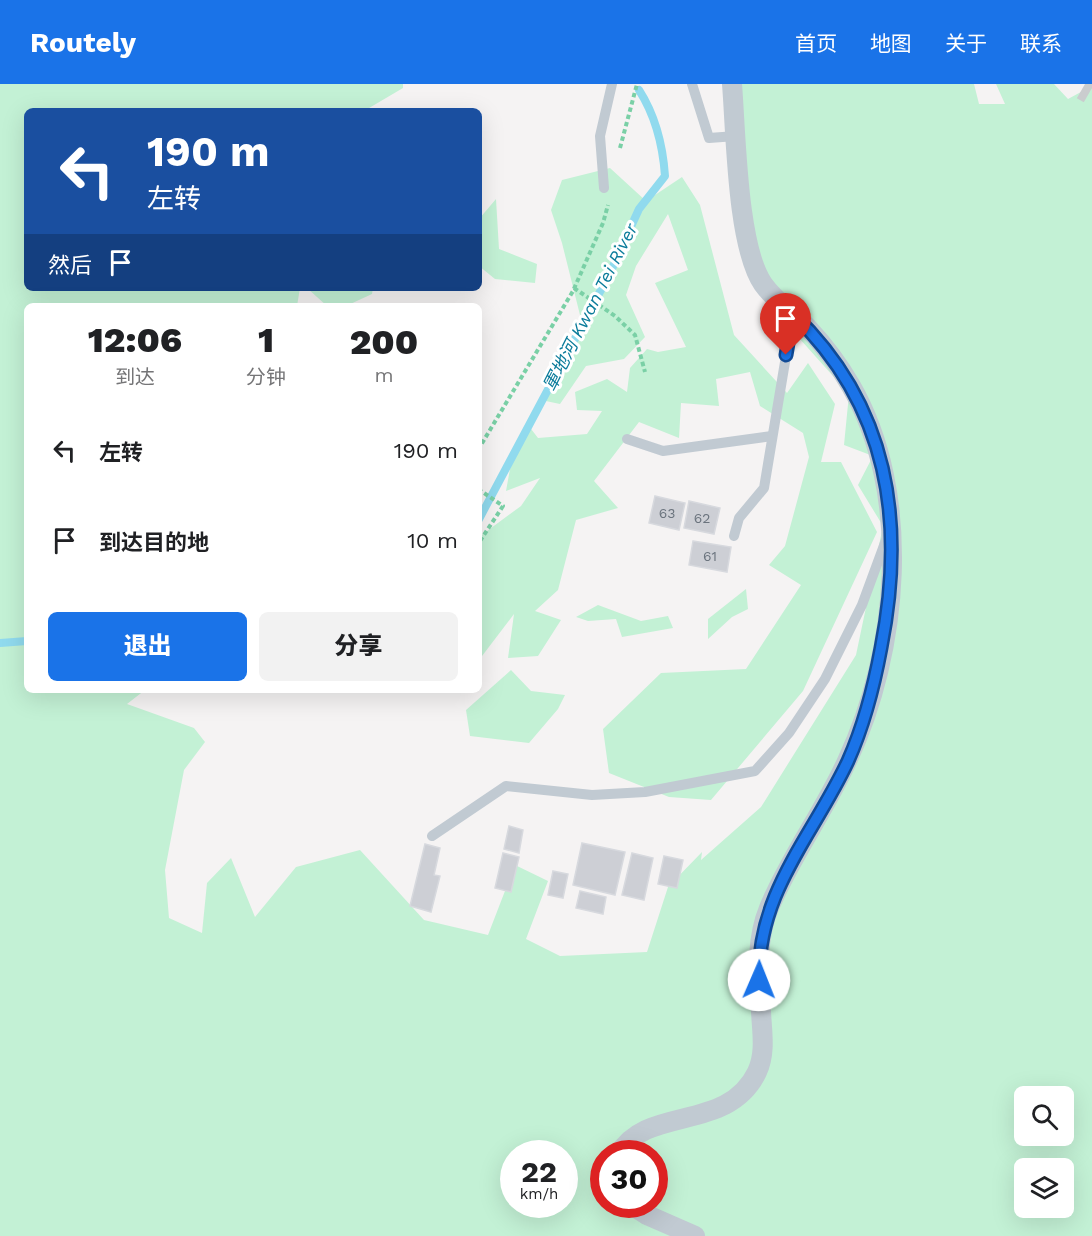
<!DOCTYPE html>
<html lang="zh">
<meta charset="utf-8">
<style>
:root{--surface:#fff;--page:#f2f2f2;--text:#202124;--muted:#757577;--accent:#1a73e8}
body{margin:0;font-family:"Work Sans","Noto Sans SC",sans-serif;background:var(--page);color:var(--text);height:100vh;display:flex;flex-direction:column;font-size:22px;white-space:nowrap}
*{box-sizing:border-box;margin:0}
p{font-size:20px;color:var(--muted)}
.icon{flex:none;width:33px;height:33px;fill:none;stroke:currentColor;stroke-width:2;stroke-linecap:round;stroke-linejoin:round}
.map{position:relative;flex:1;overflow:hidden}
.panel{position:absolute;left:24px;top:219px;width:458px;height:390px;display:flex;flex-direction:column;background:var(--surface);border-radius:9px;box-shadow:0 6px 24px #0002}
.panel>*{flex:none}
.guide{position:absolute;left:24px;top:24px;width:458px;height:183px;border-radius:9px;box-shadow:0 6px 24px #0002;background:#1a4fa0;color:#fff;overflow:hidden}
.tools{position:absolute;left:1014px;top:1002px;display:grid;gap:12px}
.tools a{display:grid;place-items:center;width:60px;height:60px;border-radius:9px;background:var(--surface);box-shadow:0 6px 24px #0002;font-size:30px}
.speed{position:absolute;left:500px;top:1056px;display:flex;gap:12px;font-size:30px;font-weight:700;text-align:center}
.speed>*{display:grid;place-content:center;width:78px;height:78px;border-radius:50%;background:var(--surface);box-shadow:0 6px 24px #0002;line-height:1}
.speed small{font-size:15px;font-weight:400}
.speed .limit{border:9px solid #d22;background:#fff;color:#111}
.pin{position:absolute;display:grid;place-items:center;width:51px;height:51px;color:#fff;margin:-62px -26px;border-radius:50% 50% 50% 0;rotate:-45deg;box-shadow:0 0 6px #0007}
.pin .icon{rotate:45deg}
.me{position:absolute;width:66px;margin:-33px;rotate:1deg;stroke-linejoin:round;filter:drop-shadow(0 0 4px #0008)}
.turn{display:flex;align-items:center;gap:21px;height:126px;padding:0 24px;font-size:27px}
.turn .icon{width:78px;height:78px;stroke-width:2.5}
.turn b{display:block;font-size:42px;line-height:51px}
.then{display:flex;align-items:center;height:57px;padding:0 24px;background:#0003;gap:12px;font-size:22px}
.eta{display:flex;justify-content:space-evenly;align-items:center;height:102px;text-align:center}
.eta b{font-size:36px;font-weight:800;line-height:42px}
.action{display:flex;gap:12px;margin-top:auto;padding:12px 24px}
.action a{flex:1;height:69px;border-radius:9px;background:var(--accent);color:#fff;font-size:24px;font-weight:800;line-height:69px;text-align:center}
.action a+a{background:var(--page);color:var(--text)}
ul{padding:0;list-style:none}
li{display:flex;align-items:center;gap:18px;height:90px;padding:0 24px}
li div{flex:1}
li b{display:block;font-size:22px}
li em{font-style:normal}
header{display:flex;align-items:center;gap:36px;box-sizing:border-box;height:84px;padding:0 30px;background:var(--accent);color:#fff}
header strong{font-size:28px}
nav{display:flex;gap:33px;margin-inline-start:auto;font-size:21px}
.map>svg:first-child{display:block}
.green{fill:#c3f1d5;fill-rule:evenodd}
.lines{fill:none;stroke-linecap:round;stroke-linejoin:round}
.stream{stroke:#90daee;stroke-width:8}
.building{fill:#cdcfd5;stroke:#d7d9de;stroke-width:1.5}
.motorway-tunnel{stroke:#caccce;stroke-width:33;stroke-dasharray:33 16;stroke-linecap:butt}
.path{stroke:#7ad0a6;stroke-width:4;stroke-dasharray:4.5 3;stroke-linecap:butt}
.service{stroke:#c1cad2;stroke-width:10}
.minor{stroke:#c1cad2;stroke-width:20}
.route-casing{stroke:#114b97;stroke-width:15}
.route{stroke:#1a73e8;stroke-width:10}
.labels{text-anchor:middle;dominant-baseline:central;stroke-width:6;stroke-linejoin:round;paint-order:stroke}
.number-label{font-size:14px;fill:#6b747e}
.water-label{font-size:18px;font-style:italic;fill:#0c7c9b;stroke:#fff}
</style>
<header>
<strong>Routely</strong>
<nav><a>首页</a><a>地图</a><a>关于</a><a>联系</a></nav>
</header>
<div class="map">
<svg width="1092" height="1152" viewBox="0 0 1092 1152">
<rect width="100%" height="100%" fill="#f5f3f3"/>
<g class="green">
<path d="M0,0H403V4L364,27H27V204H300L297,222H27V606H145L127,620L194,644L205,658L184,686L165,786L169,834L202,849L207,799L231,774L255,833L296,783L360,766L424,836L488,851L515,781L548,797L526,855L560,872L647,868L668,803L702,768L701,776L761,723L856,571L883,442L858,401L873,372L844,361L849,310L783,236L749,169L739,0H974L979,20H1005L996,0H1054L1068,15L1092,2V1152H0ZM1024,1012H1064V1052H1024ZM513,1070H564V1120H513ZM603,1070H654V1120H603ZM1024,1084H1064V1124H1024Z"/>
<path d="M610,84L646,117L682,93L700,121L734,251L787,309L808,279L835,320L821,378H841L877,448L803,607L711,716L669,713L609,689L603,645L661,589L746,585L801,501L769,481L785,462L809,373L803,349L760,322L750,288L716,295L719,322L681,319L679,354L639,338L594,397L618,424L576,436L558,506L535,527L561,536L538,572L508,574L514,530L479,576V453L521,422L540,394L506,407L510,385L528,341L538,354L587,350L602,327L577,326L575,308L607,295L627,308L630,284L647,265L658,268L686,263L655,199L688,186L668,130L636,182L626,211L645,253L624,275L586,282L560,320L541,316L583,243L562,159L551,126L562,96Z"/>
<path d="M496,115L499,165L537,180L535,199L495,195L479,182V135Z"/>
<path d="M307,204H373L372,210L346,222H327Z"/>
<path d="M746,505L748,525L732,533L708,555V535Z"/>
<path d="M598,521L641,537L668,532L673,544L622,553L616,535L588,537L576,533Z"/>
<path d="M511,586L531,607L565,611L558,625L529,659L470,652L466,626Z"/>
</g>
<g class="lines">
<g class="stream">
<path d="M478,437L610,189L639,125L665,92C663,63 655,31 639,6"/>
<path d="M0,559L27,557"/>
</g>
</g>
<g class="building">
<path d="M655,412L685,419L679,446L649,439Z"/>
<path d="M689,417L720,424L714,450L684,444Z"/>
<path d="M693,457L731,463L727,488L689,481Z"/>
<path d="M509,742L523,746L519,769L504,765Z"/>
<path d="M582,759L625,768L615,811L573,801Z"/>
<path d="M425,760L440,764L434,791L440,792L431,828L410,822Z"/>
<path d="M503,769L519,773L511,808L495,804Z"/>
<path d="M632,769L653,774L644,816L622,811Z"/>
<path d="M664,772L683,776L677,804L658,800Z"/>
<path d="M553,787L568,790L563,814L548,811Z"/>
<path d="M580,807L606,813L603,830L576,824Z"/>
</g>
<g class="lines">
<path class="motorway-tunnel" d="M1085,0L1092,4"/>
<g class="path">
<path d="M620,64L637,0"/>
<path d="M574,204L615,232L635,251L645,288"/>
<path d="M478,366L573,207L603,139L608,121"/>
<path d="M478,405L503,422L478,460"/>
</g>
<g class="service">
<path d="M692,0L709,54L736,52"/>
<path d="M604,104L600,52L612,0"/>
<path d="M627,355L663,367L772,352"/>
<path d="M734,452L739,434L764,404L793,230"/>
<path d="M432,752L506,702L592,711L645,708L755,687L789,649L825,595L862,521L886,456"/>
</g>
<g class="minor">
<path d="M619,1070C646,1021 728,1049 757,988C766,969 762,948 761,928C759,892 755,858 769,824C790,773 824,728 847,677C899,567 913,410 851,302C839,281 824,261 807,243C792,228 775,217 763,200C737,162 736,49 732,0"/>
<path d="M630,1120L647,1131L695,1152"/>
</g>
</g>
<g class="lines">
<defs>
<path id="route" d="M759,896C757,808 813,752 848,677C864,641 874,602 881,564C906,438 889,322 793,230L786,271"/>
</defs>
<use href="#route" class="route-casing"/>
<use href="#route" class="route"/>
</g>
<g class="labels">
<g class="number-label">
<text x="667" y="429">63</text>
<text x="702" y="434">62</text>
<text x="710" y="472">61</text>
</g>
<g class="water-label">
<text transform="translate(590 223) rotate(-63)">軍地河 Kwan Tei River</text>
</g>
</g>
</svg>
<div class="tools">
<a><svg class="icon" aria-label="search" viewBox="0 0 24 24"><circle cx="10" cy="10" r="6"/><path d="M15 15l6 6"/></svg></a>
<a><svg class="icon" aria-label="layers" viewBox="0 0 24 24"><path d="M12 4l9 5-9 5-9-5zM3 14l9 5 9-5"/></svg></a>
</div>
<div class="speed"><div>22<small>km/h</small></div><div class="limit">30</div></div>
<div class="pin" style="left:786px;top:271px;background:#d93025"><svg class="icon" aria-label="arrive" viewBox="0 0 24 24"><path d="M6 21V4h12l-3 4 3 4H6"/></svg></div>
<svg class="me" style="left:759px;top:896px" viewBox="-20 -20 40 40"><circle r="19" fill="#fff"/><path d="M0-13L10 11 0 6-10 11z" fill="#1a73e8"/></svg>
<div class="guide">
<div class="turn"><svg class="icon" aria-label="left" viewBox="0 0 24 24"><path d="M17 20v-9H6M10 6l-5 5 5 5"/></svg><div><b>190 m</b>左转</div></div>
<div class="then">然后<svg class="icon" aria-label="arrive" viewBox="0 0 24 24"><path d="M6 21V4h12l-3 4 3 4H6"/></svg></div>
</div>
<section class="panel">
<div class="eta">
<div><b>12:06</b><p>到达</p></div>
<div><b>1</b><p>分钟</p></div>
<div><b>200</b><p>m</p></div>
</div>
<ul>
<li><svg class="icon" aria-label="left" viewBox="0 0 24 24"><path d="M17 20v-9H6M10 6l-5 5 5 5"/></svg><div><b>左转</b></div><em>190 m</em></li>
<li><svg class="icon" aria-label="arrive" viewBox="0 0 24 24"><path d="M6 21V4h12l-3 4 3 4H6"/></svg><div><b>到达目的地</b></div><em>10 m</em></li>
</ul>
<div class="action"><a>退出</a><a>分享</a></div>
</section>
</div>
